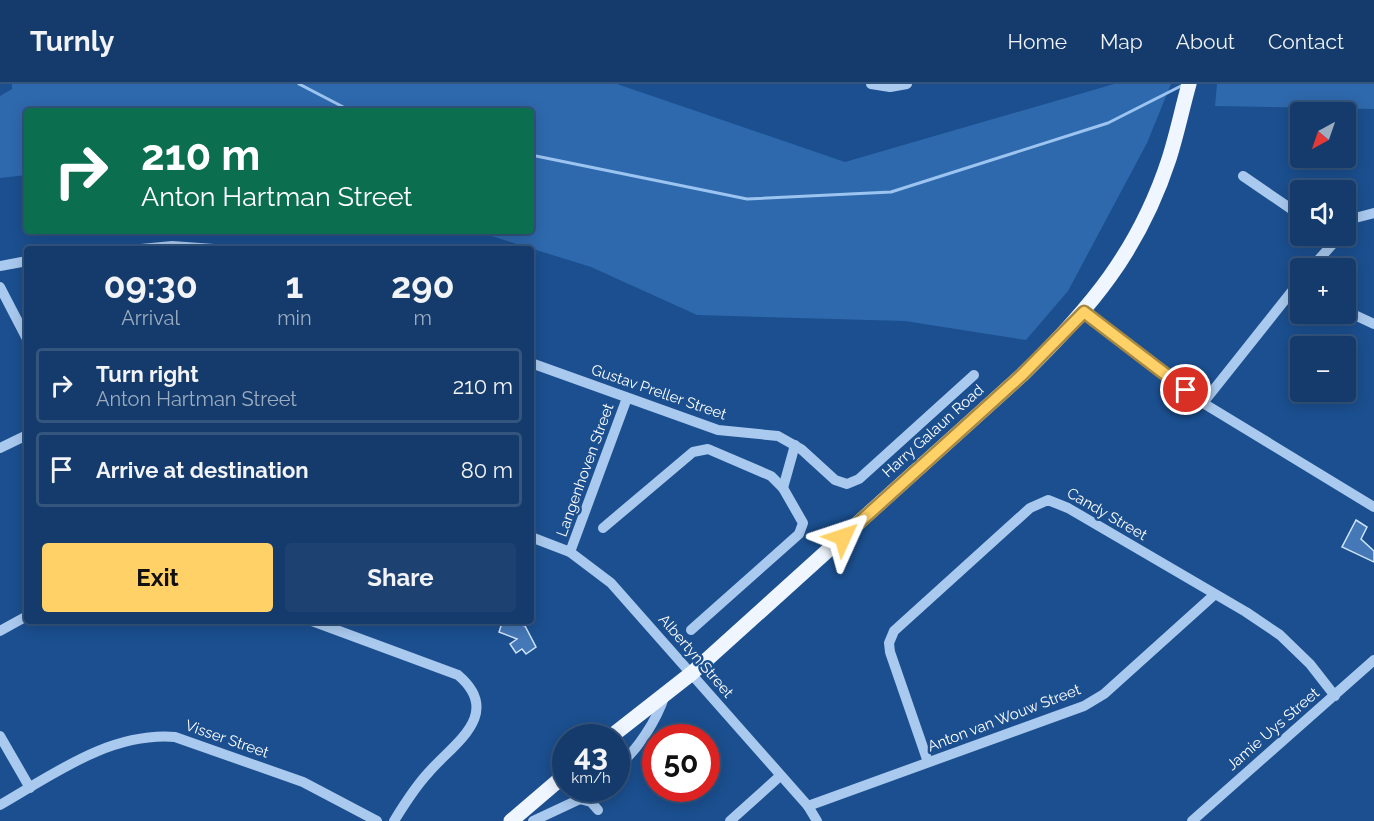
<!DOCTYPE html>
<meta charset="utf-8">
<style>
:root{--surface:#143b6b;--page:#1d4271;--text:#f1f3f6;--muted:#9dadc1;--line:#33557e;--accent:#ffd166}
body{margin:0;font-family:Raleway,sans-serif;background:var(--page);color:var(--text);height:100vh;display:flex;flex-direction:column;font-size:22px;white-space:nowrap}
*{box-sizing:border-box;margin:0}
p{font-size:20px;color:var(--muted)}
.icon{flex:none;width:33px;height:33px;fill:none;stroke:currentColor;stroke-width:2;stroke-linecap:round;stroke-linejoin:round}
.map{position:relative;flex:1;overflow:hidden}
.drawer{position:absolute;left:24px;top:162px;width:510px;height:378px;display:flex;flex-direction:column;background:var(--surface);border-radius:6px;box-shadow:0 3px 15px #0003,0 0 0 2px var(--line)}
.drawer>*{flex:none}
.hud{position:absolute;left:24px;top:24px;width:510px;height:126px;border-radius:6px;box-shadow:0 3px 15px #0003,0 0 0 2px var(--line);background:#0b6e4f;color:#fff;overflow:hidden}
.needle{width:39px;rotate:220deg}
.tools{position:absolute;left:1290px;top:18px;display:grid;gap:12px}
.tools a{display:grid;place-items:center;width:66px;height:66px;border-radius:6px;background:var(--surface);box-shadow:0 3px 15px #0003,0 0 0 2px var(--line);font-size:30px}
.speed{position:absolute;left:552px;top:640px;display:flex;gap:12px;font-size:30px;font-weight:700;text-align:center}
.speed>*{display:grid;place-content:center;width:78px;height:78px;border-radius:50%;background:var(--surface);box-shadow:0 3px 15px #0003,0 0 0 2px var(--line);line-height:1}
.speed small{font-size:15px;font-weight:400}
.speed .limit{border:9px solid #d22;background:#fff;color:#111}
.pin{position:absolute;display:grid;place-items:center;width:51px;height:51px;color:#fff;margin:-26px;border:3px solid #fff;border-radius:50%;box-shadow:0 2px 6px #0007}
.me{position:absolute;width:66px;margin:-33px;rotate:48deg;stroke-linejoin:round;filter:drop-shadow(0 0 4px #0008)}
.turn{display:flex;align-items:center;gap:21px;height:126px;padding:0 18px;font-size:27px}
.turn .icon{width:78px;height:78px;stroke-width:2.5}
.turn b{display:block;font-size:42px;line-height:51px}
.eta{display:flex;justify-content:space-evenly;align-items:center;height:102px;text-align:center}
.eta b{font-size:36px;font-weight:700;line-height:42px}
.primary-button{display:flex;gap:12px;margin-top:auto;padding:12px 18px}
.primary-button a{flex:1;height:69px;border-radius:6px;background:var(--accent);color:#111;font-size:24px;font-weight:700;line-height:69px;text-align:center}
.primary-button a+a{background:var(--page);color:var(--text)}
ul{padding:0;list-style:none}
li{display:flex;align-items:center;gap:18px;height:75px;margin:0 12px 9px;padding:0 6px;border:3px solid var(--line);border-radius:6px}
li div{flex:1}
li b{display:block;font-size:22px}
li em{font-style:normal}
header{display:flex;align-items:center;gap:36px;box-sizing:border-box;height:84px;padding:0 30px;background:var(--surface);border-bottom:2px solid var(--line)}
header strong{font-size:28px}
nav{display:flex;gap:33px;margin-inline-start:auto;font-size:21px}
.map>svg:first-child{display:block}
.green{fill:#2e69ad}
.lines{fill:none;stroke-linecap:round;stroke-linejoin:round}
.stream{stroke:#9cc4f0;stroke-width:3}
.building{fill:#4478b7;stroke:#cfe3fa;stroke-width:1.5}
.minor{stroke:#a9c9ee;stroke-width:10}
.major{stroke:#f0f6ff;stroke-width:15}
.route-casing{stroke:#a68842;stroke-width:15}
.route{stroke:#ffd166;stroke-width:10}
.labels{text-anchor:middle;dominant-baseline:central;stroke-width:5;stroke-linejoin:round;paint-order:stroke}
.street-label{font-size:15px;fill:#fff;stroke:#1b4f8f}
</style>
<header>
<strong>Turnly</strong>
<nav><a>Home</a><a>Map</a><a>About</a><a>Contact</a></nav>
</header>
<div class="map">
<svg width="1374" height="737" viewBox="0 0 1374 737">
<rect width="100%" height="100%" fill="#1b4f8f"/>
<g class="green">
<path d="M12,0H617L845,78L1114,0H1171L1147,59L1068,207L1026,256L905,237L697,231L591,183L475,147H531V27H27V91L0,94V12L12,5Z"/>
<path d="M1217,0H1374V25L1215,22Z"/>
</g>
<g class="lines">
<g class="stream">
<path d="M299,0L351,27"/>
<path d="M531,71L747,115L891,108L1108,39L1183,1"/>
</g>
</g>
<g class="building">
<path d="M1356,436L1367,443L1361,455L1374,467V478L1342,463Z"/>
<path d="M507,537L525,542L536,563L526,570L522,565L516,569L510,560L517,555L499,548L502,539L505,540Z"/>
</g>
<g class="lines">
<g class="minor">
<path d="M871,0L890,3L907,0"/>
<path d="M1243,92L1300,131"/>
<path d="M1346,144L1355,134L1374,129"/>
<path d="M141,165L172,162L214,165"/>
<path d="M0,182L27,177"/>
<path d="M1311,184L1340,152"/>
<path d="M0,203L27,255"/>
<path d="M1346,227L1374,240"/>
<path d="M1084,228L1203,319L1374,423"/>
<path d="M531,279L718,346L778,352L801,365L835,396L847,400L859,395L974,291"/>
<path d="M1203,319L1300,197"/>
<path d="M0,364L27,351"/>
<path d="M783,404L795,361"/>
<path d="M603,444L693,368L708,365L771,392L783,404L803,439L799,450L691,546"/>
<path d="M531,453L570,468L611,499L808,722L817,737"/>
<path d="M570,468L627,314"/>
<path d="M312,537L458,591C504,630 453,660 429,688C415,703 405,719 394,737"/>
<path d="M0,547L27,532"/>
<path d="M0,652L30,704"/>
<path d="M928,678L890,568L889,559L894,547L1030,424L1048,416L1068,424L1246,528L1280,551L1310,580L1335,612"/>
<path d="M616,685C638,665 656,638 665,611"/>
<path d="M585,715L595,705"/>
<path d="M0,721C54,690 110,648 175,653L303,698L377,737"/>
<path d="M808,722L1084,622L1104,610L1214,511"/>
<path d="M533,737L580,715L591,718L598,726"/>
<path d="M730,737L780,692"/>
<path d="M1192,737L1374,576"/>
</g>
<g class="major">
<path d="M609,654L692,589L1022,291C1090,225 1139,167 1169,75C1177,50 1182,25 1189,0"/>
<path d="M511,737L566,690"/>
</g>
</g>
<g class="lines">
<defs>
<path id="route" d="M843,453L1022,291L1084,228L1186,306"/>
</defs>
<use href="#route" class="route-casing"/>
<use href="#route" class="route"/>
</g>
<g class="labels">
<g class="street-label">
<text transform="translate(659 308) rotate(19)">Gustav Preller Street</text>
<text transform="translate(933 347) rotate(-42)">Harry Galaun Road</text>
<text transform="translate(585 386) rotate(-70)">Langenhoven Street</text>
<text transform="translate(1107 430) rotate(30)">Candy Street</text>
<text transform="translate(696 572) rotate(49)">Albertyn Street</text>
<text transform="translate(1004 634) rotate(-21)">Anton van Wouw Street</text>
<text transform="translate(1273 645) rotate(-41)">Jamie Uys Street</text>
<text transform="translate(227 655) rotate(19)">Visser Street</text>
</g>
</g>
</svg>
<div class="tools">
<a><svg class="needle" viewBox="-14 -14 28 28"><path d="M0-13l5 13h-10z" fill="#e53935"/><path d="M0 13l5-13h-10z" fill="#9dadc1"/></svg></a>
<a><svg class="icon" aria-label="sound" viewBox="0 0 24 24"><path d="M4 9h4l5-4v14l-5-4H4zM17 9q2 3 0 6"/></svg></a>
<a>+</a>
<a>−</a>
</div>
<div class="speed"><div>43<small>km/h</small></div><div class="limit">50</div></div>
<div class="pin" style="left:1186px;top:306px;background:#d93025"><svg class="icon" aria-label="arrive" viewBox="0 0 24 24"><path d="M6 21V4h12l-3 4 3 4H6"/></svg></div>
<svg class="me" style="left:843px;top:453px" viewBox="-20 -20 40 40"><path d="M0-17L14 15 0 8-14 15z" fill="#ffd166" stroke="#fff" stroke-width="4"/></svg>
<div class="hud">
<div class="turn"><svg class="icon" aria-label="right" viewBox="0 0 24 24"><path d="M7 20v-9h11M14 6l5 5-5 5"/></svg><div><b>210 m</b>Anton Hartman Street</div></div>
</div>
<section class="drawer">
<div class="eta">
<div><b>09:30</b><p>Arrival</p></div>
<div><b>1</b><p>min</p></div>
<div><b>290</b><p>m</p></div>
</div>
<ul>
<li><svg class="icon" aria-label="right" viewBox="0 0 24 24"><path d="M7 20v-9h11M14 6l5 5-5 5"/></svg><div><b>Turn right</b><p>Anton Hartman Street</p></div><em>210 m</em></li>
<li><svg class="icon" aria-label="arrive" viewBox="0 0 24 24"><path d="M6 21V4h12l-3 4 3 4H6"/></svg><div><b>Arrive at destination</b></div><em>80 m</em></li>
</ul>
<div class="primary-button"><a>Exit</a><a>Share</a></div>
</section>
</div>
